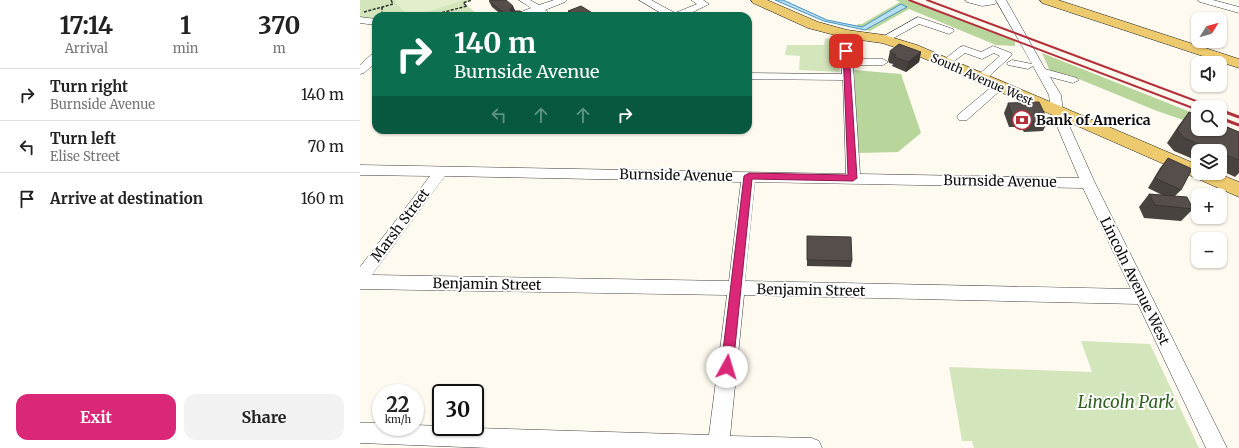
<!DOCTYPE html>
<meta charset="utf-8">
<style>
:root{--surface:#fff;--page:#f2f2f2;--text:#222;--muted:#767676;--line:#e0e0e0;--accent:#db2777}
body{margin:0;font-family:Merriweather,serif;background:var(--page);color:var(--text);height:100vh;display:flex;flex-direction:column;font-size:15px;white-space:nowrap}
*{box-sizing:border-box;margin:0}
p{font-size:13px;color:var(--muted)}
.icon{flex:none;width:22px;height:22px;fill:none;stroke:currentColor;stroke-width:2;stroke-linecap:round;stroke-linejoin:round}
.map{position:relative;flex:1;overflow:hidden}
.sheet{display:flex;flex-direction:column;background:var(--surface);width:360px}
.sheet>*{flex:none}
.guide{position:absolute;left:12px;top:12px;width:380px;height:122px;border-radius:12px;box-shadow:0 1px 3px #0004;background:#0b6e4f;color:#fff;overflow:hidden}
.needle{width:26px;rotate:53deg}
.tools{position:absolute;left:831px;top:12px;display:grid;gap:8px}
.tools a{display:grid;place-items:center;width:36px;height:36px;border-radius:8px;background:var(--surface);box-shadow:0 1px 3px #0004;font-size:20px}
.speed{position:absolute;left:12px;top:384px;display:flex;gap:8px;font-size:20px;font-weight:700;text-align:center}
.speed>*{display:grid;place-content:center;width:52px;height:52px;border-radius:50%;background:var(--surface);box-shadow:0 1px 3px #0004;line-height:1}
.speed small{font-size:10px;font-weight:400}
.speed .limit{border:2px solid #111;border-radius:6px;background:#fff;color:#111}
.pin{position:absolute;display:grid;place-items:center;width:34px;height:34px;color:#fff;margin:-17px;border-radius:8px;box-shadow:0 2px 6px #0006}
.me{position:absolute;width:44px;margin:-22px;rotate:6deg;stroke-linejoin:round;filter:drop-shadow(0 0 3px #0008)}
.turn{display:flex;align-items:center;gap:14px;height:84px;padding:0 16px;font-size:18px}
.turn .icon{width:52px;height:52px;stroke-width:2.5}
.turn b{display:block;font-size:28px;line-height:34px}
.lanes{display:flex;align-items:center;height:38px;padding:0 16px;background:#0003;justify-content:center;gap:20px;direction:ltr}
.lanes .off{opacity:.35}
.eta{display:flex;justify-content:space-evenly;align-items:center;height:68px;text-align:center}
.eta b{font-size:24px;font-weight:700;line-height:28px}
.button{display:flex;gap:8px;margin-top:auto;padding:8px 16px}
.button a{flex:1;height:46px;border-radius:12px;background:var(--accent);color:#fff;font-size:16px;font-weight:700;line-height:46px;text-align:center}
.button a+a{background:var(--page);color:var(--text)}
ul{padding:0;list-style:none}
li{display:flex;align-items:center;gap:12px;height:52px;padding:0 16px;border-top:1px solid var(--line)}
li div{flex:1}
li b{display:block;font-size:15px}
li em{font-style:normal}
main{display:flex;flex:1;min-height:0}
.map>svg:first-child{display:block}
.green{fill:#d3e6bb}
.forest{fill:#b8d59b}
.pitch{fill:#e3eecc}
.water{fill:#b7def1;stroke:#4495c3}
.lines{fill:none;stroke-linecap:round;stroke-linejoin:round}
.minor-casing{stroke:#404040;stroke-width:1}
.major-casing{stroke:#1e1e1e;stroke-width:1}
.path{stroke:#2f2f2f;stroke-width:1.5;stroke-dasharray:3 1.5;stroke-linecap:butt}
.minor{fill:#fff;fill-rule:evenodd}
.major{fill:#eeca6e;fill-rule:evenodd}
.rail-far1{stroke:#b3303b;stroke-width:2}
.rail{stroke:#b3303b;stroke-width:3}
.wall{fill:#494340}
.shaded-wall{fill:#3c3734}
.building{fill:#554e4a;stroke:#3c3734}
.route{fill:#db2777;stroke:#8e194d}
.labels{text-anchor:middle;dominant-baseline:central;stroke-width:4;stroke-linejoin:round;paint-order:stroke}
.far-street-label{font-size:12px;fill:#0d0d0d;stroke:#fff}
.poi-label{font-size:14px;font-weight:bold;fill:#0d0d0d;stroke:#fff;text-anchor:start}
.street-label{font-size:14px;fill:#0d0d0d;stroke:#fff}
.near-park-label{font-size:17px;font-style:italic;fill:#326022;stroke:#fff}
</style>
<main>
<section class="sheet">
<div class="eta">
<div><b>17:14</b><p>Arrival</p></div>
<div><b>1</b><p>min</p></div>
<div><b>370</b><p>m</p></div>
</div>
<ul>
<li><svg class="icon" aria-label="right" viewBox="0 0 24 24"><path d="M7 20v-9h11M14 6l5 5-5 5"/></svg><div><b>Turn right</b><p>Burnside Avenue</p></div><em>140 m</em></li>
<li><svg class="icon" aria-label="left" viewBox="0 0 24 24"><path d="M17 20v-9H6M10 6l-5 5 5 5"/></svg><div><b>Turn left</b><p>Elise Street</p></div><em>70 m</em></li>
<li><svg class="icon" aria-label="arrive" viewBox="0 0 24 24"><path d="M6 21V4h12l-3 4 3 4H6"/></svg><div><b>Arrive at destination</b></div><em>160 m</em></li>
</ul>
<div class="button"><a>Exit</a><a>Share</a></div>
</section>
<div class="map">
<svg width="879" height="448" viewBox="0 0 879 448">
<rect width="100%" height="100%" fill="#fefaef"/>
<g class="green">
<path d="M0,0H112L104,3L115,12L104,16H16V19L0,17Z"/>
<path d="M468,38L476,42L480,72L439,70L440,56L425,55L427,45H464L465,39Z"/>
<path d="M721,341L790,344L839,448H614L612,441H602L589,367L732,372Z"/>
</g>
<g class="forest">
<path d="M536,0H549L655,40V46L636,45L549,9L510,31L495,28L498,24H502L540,2Z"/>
<path d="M682,53L838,115V125L797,111L709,75L690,71Z"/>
<path d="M494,70L541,74L561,133L538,152L498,153Z"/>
</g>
<path class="pitch" d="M34,0H104L54,16H48Z"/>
<path class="water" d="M415,0H423L467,20L502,27L541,4L547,7L505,30L464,21Z"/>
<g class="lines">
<defs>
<g id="minor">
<path d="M159,0H170L179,5L194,0H207L205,2L185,10L189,13L187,15L184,16L177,13L168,16H154L156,14L171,8Z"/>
<path d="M279,0H291L315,13L337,4L331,0H343L349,4L325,16H306Z"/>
<path d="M605,0H635L637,2L635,4L622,6L607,2Z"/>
<path d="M636,0H646L685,69L717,78L719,80L713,83L690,77L701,95L703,112L735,183L867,448H846L778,304L384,295L370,436L452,438L459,441L462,448H129L0,443V423H21V427H55V425L81,426V427L349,435L367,295L0,289V267L70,176L0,175V165L486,174L483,80L388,79V73L482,74L481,62L482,60L481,34L486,31L491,34L493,59H523L528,62L523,65H493L500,174L719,178L691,112L689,95L673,66L668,69L648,65L647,63L652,60L672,64ZM85,176L381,182L369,281L12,275ZM395,182L723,188L771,289L385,281Z"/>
<path d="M838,0H853L879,7V13L840,2Z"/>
<path d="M0,17L16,19V25L0,23Z"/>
<path d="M558,17L593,29L594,31L589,34L559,24L528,41L524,42L519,39Z"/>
<path d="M604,46L621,52L633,46L651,53L652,55L625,80H617L615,78L617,76L640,56L634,53L622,59L605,53L589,65L585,66L580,63L600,47Z"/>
<path d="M16,53V62L4,73L0,74V65L12,54Z"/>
<path d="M639,83L643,84L645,86L643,88L607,120H599L597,117L599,114L635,84Z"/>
</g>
<g id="major">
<path d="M391,0H407L458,22L487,30L524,35L557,45L838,165V173H857L879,182V197L547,51L522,43L486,38L448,28L393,3Z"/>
<path d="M680,0H698L879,59V68L682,3Z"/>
</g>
</defs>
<use href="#minor" class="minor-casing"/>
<use href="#major" class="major-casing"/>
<g class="path">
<path d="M22,7V16"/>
<path d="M4,12L33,4L31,0"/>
<path d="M69,16L107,6L103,3L112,0"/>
</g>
<use href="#minor" class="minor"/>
<use href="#major" class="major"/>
<g class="rail-far1">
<path d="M549,0L838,110"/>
<path d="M567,0L852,107"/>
<path d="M860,110L862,111"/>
</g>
<g class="rail">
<path d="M860,110L879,117"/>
<path d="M860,118L879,125"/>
</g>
</g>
<g class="wall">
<path d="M129,1L166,15L174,16H143L132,7Z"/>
<path d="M208,11L235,16H210Z"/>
<path d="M530,51L561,52L559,62L546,72L532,66L533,64L529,63L528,60Z"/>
<path d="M648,103L688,121L683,131L664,132L661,127H649L644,113Z"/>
<path d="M829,112L879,132V173L875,177L860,170V151H838V161L814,151L807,143L819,125Z"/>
<path d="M808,158L821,190L815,196L833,209L821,221L784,218L779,207L789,194L802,195L788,188L800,168Z"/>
<path d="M447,236L492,261L491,267L447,266Z"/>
</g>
<g class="shaded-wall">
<path d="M153,6L156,12L150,11V9Z"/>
<path d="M234,14L235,16H229Z"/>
<path d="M561,52L559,62L546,72L548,62Z"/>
</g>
<g class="building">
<path d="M131,0H146L153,6L150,9V11H160L166,15L170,13L174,16H148L129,1Z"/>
<path d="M221,6L234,14L229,16H216L208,11Z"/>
<path d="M539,44L561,52L548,62L534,57L536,55L531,53L530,51Z"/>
<path d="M679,102L688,121L668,122L665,117H653L648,103Z"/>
<path d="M829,112L838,116V129H860V124L879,132V160L860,153V151H856L824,138L817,130Z"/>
<path d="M808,158L832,169L821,190L795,178Z"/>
<path d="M789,194L827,197L833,209L795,205Z"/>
<path d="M447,236L491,237L492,261L447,260Z"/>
</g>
<path class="route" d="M483,50L489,51L497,178L493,181L392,179L373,367L371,371L367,372L363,371L361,367L384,176L389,173L488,175Z"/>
<defs>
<symbol id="bank-ring" viewBox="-11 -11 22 22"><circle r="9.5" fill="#fff" stroke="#b3303b" stroke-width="1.5"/><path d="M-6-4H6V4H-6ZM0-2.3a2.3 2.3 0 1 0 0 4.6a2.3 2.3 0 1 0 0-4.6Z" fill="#b3303b"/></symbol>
</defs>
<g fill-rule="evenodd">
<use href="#bank-ring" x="651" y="109" width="22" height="22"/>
</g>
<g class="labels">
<g class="far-street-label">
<text transform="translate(622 79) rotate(24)">South Avenue West</text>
</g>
<g class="poi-label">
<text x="676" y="120">Bank of America</text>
</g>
<g class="street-label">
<text transform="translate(316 175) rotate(1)">Burnside Avenue</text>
<text transform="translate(640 181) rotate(1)">Burnside Avenue</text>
<text transform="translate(40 225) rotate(-53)">Marsh Street</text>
<text transform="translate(775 281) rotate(64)">Lincoln Avenue West</text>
<text transform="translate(127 284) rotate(1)">Benjamin Street</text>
<text transform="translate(451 290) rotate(1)">Benjamin Street</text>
</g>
<g class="near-park-label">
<text x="766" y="402">Lincoln Park</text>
</g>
</g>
</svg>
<div class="tools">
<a><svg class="needle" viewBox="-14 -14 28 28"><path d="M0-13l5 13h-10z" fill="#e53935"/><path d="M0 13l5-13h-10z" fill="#767676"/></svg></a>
<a><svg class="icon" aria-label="sound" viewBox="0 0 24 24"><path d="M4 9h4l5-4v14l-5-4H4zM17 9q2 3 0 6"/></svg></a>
<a><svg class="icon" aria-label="search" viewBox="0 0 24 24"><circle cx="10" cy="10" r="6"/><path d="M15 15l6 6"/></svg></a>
<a><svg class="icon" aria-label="layers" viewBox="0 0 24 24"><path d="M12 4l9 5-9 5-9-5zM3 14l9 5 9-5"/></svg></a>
<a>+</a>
<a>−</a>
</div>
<div class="speed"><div>22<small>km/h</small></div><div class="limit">30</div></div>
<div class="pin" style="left:486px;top:51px;background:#d93025"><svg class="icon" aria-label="arrive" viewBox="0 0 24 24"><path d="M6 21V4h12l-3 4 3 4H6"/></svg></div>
<svg class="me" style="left:367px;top:367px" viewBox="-20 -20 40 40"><circle r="19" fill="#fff"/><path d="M0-13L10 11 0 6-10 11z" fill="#db2777"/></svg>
<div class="guide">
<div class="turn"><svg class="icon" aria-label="right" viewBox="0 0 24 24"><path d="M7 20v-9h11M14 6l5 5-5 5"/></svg><div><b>140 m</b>Burnside Avenue</div></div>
<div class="lanes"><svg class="icon off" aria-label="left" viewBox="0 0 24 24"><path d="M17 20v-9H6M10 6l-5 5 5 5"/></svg><svg class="icon off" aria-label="ahead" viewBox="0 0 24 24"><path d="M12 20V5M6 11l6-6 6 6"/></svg><svg class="icon off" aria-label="ahead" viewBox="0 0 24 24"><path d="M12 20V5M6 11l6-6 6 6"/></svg><svg class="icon" aria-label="right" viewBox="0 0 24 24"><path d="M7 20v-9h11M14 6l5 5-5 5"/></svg></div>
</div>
</div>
</main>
